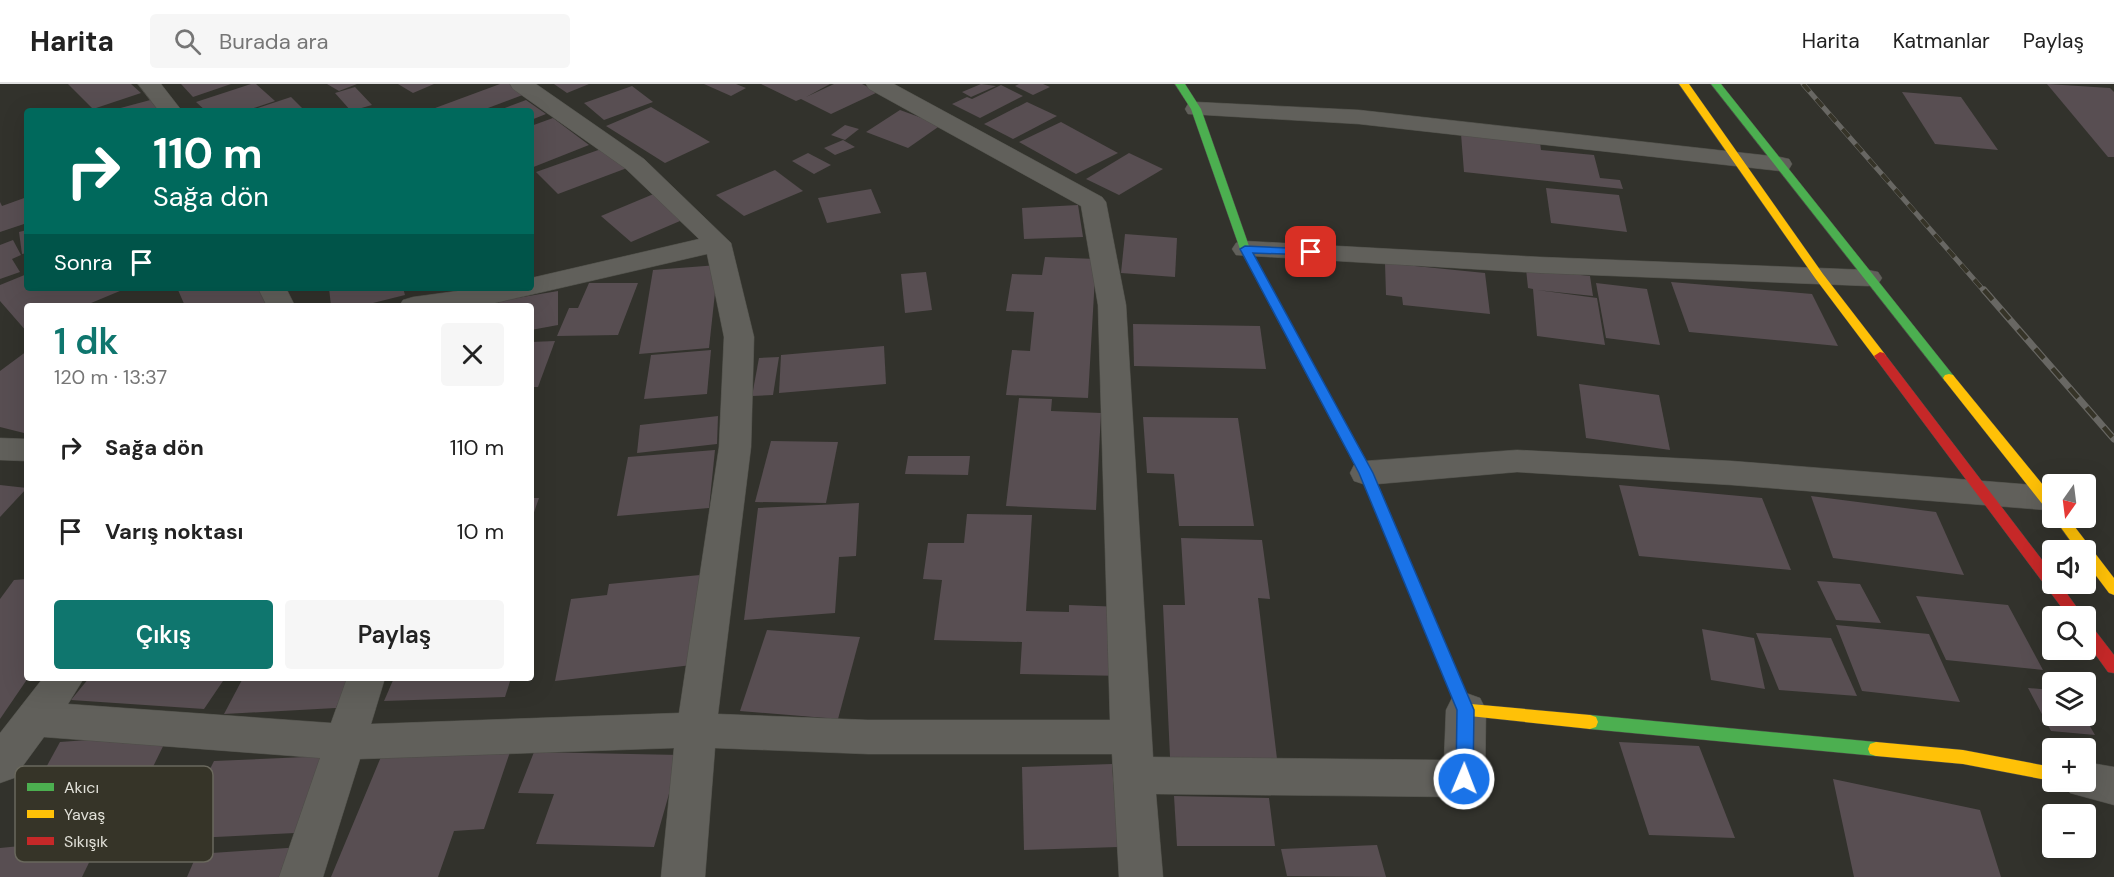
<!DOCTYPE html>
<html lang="tr">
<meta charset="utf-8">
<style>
:root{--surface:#fff;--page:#f6f6f6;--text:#222;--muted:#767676;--line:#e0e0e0;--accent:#0f766e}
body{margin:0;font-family:"DM Sans",sans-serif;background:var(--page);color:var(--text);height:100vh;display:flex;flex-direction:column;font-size:22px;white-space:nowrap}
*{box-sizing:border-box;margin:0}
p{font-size:20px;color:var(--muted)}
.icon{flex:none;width:33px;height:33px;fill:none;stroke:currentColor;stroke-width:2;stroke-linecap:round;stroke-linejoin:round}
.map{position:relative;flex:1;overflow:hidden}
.drawer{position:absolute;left:24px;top:219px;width:510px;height:378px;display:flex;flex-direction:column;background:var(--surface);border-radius:6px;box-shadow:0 6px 24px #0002}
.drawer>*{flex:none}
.top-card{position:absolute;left:24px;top:24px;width:510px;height:183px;border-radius:6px;box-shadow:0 6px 24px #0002;background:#00695c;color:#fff;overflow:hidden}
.needle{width:39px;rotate:194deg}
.tools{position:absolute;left:2042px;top:390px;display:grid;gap:12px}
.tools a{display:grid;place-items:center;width:54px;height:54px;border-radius:6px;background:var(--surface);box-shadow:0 6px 24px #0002;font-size:30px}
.pin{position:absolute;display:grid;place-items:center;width:51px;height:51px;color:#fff;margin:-26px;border-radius:12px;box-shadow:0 3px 9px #0006}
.me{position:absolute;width:66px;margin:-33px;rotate:1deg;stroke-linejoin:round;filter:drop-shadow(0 0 4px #0008)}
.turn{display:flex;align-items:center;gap:21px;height:126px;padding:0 30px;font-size:27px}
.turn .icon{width:78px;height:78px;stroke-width:2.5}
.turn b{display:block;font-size:42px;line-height:51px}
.then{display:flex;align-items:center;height:57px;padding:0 30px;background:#0003;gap:12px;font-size:22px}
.round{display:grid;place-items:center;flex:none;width:63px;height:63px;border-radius:6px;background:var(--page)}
.overview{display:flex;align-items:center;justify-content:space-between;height:102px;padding:0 30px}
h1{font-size:36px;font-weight:600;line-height:45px;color:var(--accent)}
.cta{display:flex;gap:12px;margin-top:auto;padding:12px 30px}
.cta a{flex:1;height:69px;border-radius:6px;background:var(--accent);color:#fff;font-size:24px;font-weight:600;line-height:69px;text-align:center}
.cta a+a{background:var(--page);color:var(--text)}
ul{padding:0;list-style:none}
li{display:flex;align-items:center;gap:18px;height:84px;padding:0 30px}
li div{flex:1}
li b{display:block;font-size:22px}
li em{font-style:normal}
header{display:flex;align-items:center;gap:36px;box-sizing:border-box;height:84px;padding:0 30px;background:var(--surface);border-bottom:2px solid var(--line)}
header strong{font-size:28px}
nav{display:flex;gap:33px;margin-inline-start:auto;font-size:21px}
.search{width:420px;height:54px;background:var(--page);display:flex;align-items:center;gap:15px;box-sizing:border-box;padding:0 21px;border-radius:6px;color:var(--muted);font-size:22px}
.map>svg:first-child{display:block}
.building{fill:#584e52}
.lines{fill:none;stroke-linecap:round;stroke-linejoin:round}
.street-casing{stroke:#4e4e48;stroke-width:1}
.fast-casing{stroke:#4e4e48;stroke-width:1}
.slow-casing{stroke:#4e4e48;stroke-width:1}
.jam-casing{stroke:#4e4e48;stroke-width:1}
.street{fill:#61605b;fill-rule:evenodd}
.fast{fill:#4caf50;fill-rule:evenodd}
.slow{fill:#ffc107;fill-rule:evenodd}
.jam{fill:#c62828;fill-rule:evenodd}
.rail-far1-casing{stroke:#686763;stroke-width:5}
.rail-casing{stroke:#686763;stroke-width:7}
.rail-far1{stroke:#363428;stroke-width:4;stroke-dasharray:10;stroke-linecap:butt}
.rail{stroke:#363428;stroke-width:4.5;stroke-dasharray:13;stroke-linecap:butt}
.route{fill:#1a73e8;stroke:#114b97;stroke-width:1.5}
.key{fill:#363428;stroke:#6a685d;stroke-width:1.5}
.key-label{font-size:16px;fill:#e2e1d9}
</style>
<header>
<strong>Harita</strong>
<div class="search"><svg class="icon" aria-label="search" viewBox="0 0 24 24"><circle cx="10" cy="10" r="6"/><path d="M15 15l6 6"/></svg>Burada ara</div>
<nav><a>Harita</a><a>Katmanlar</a><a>Paylaş</a></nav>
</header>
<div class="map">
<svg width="2114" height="793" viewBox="0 0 2114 793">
<rect width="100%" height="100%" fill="#32322c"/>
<g class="building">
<path d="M68,0H131L141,9L93,25Z"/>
<path d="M181,0H231L193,13Z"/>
<path d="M251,0H256L275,17L245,27H206L196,18Z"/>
<path d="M327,0H357L339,7Z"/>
<path d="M398,0H434L413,9Z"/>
<path d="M500,0H516L528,9L480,27H427Z"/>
<path d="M554,0H589L567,9Z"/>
<path d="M704,0H736L746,4L731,12Z"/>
<path d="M761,0H830L806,13L834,0H862L878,8L831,30L801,15L796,17Z"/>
<path d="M981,0L996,2L971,13L962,8Z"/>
<path d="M1019,0H1043L1050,3L1033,11L1015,2Z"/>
<path d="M2047,0L2110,4L2114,8V73H2108Z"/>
<path d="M1001,1L1023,12L980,34L952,20L967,13L972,15Z"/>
<path d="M632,2L653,18L604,36L584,19Z"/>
<path d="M355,3L372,21L351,27L335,9Z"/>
<path d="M1902,8L1961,13L1998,66L1935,60Z"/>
<path d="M291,13L305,27H249Z"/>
<path d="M154,15L160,27H113V26Z"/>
<path d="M526,16L546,30L531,36V27H497Z"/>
<path d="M1027,18L1057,32L1013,55L984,40Z"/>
<path d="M651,23L710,58L665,79L606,42Z"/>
<path d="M900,26L941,41L908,64L866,48Z"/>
<path d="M553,34L589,61L531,84V42Z"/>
<path d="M1061,38L1118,69L1076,90L1019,58Z"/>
<path d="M845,41L859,45L845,56L831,51Z"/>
<path d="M1461,50L1540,58L1541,66L1594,71L1600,94L1620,96L1623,105L1464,88Z"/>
<path d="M843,56L855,63L835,71L824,64Z"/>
<path d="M604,64L627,84L558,110L536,88Z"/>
<path d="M808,69L831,81L814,90L792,77Z"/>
<path d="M1129,69L1163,85L1119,111L1086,95Z"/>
<path d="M775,86L803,107L744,132L716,111Z"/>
<path d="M1546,104L1619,111L1627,148L1551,139Z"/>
<path d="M871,105L881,129L827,139L818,114Z"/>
<path d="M656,109L687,134L631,158L601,132Z"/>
<path d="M27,113V139L0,148V118L2,122Z"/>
<path d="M1078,121L1083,153L1024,155L1022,124Z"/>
<path d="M27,146V169L22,170L19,148Z"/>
<path d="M1125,150L1177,154L1175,193L1121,189Z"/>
<path d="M13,156L21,171L12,175L20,188L0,195V161Z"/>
<path d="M1045,173L1096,175L1088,314L1006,311L1012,266L1030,267L1034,228L1006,227L1012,190L1042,191Z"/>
<path d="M1385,179L1485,189L1490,230L1403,221L1402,213L1386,211Z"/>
<path d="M718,181L709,264L639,270L653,186Z"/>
<path d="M1526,185L1590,192L1593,212L1537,206L1597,214L1605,261L1537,252L1533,205L1528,204Z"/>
<path d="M926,188L932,226L905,229L901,190Z"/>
<path d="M27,190V204H127L84,222H27V248L0,217V201Z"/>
<path d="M1671,198L1812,210L1838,262L1689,248Z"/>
<path d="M589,199H638L618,251L557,252L569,224H578Z"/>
<path d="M1596,199L1647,205L1660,261L1606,254Z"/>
<path d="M186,204H263L272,222H185L178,206Z"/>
<path d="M329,204H403L405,211L361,222H331Z"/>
<path d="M558,207V241L531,246V222H498L499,217Z"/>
<path d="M1133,240L1260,242L1266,285L1134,282Z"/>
<path d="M555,257L538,303H531V258Z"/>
<path d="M884,262L886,300L779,309L781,271Z"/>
<path d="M711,266L707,310L644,315L651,271Z"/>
<path d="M27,267V347L24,349L0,343V287Z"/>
<path d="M779,273L773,311L752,312L759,274Z"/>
<path d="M1579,300L1659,311L1670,366L1586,354Z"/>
<path d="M1019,314L1052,315L1051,327L1101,329L1096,426L1006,422Z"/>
<path d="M718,332L717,360L637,369L640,341Z"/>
<path d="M1143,333L1238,334L1254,442H1179L1174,390L1147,389Z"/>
<path d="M771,357L838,358L826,419L755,418Z"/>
<path d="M715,366L709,424L617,432L628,373Z"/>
<path d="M908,372H970L968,391L905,390Z"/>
<path d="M0,401L27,404L0,433Z"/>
<path d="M1619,401L1762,414L1791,486L1639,472Z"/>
<path d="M1811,412L1936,428L1964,491L1833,474Z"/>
<path d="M531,414H539L531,437Z"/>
<path d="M859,419L856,472L839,473L835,529L744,536L758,424Z"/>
<path d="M967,430L1032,431L1026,527L1069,528V521L1124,523L1125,592L1020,590L1022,558L934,556L942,496L923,495L928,459H964Z"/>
<path d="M1181,454L1262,456L1270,515L1258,514L1277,675L1170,673L1163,521H1185Z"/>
<path d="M700,491L692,581L555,597L571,515L607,511L609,500Z"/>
<path d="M27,495L28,594L0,635V515L14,496Z"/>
<path d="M1817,497L1860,500L1881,539L1836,536Z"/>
<path d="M1916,512L2008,521L2043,586L1946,576Z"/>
<path d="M1836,541L1929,550L1960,618L1862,607Z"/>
<path d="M1702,545L1754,554L1765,605L1711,596Z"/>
<path d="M767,546L860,553L838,635L740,627Z"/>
<path d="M1756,549L1831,554L1857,612L1779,606Z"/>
<path d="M89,594H225L204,625L71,616Z"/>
<path d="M243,594H349L336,624L224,630Z"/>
<path d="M394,594H511L505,613L384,617Z"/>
<path d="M2028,604L2052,606V632H2084L2095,651L2051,647Z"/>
<path d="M169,650L130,730L15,740L60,658Z"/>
<path d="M1619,658L1699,662L1735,754L1649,751Z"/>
<path d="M511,665L484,745L454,747L438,793H331L383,668Z"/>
<path d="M534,668L680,671L654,763L536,760L554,710L518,709Z"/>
<path d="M328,672L295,749L175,755L214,677Z"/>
<path d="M1112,680L1118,763L1024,766L1022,683Z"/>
<path d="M1833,695L1980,726L2001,793H1854Z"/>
<path d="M1174,712L1269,714L1275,762H1177Z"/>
<path d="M101,754L82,793H0V764Z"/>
<path d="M1377,761L1386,793L1287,792L1281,765Z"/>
<path d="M302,763L290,793H187L197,770Z"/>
</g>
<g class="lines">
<defs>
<g id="street">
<path d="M138,0H161L182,27H159Z"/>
<path d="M510,0H536L644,75L731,159L754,253L751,363L718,630L868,636H1110L1098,221L1081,122L869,5L866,0H894L1102,113L1106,118L1126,221L1153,673L1444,676L1446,626L1452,614L1466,609L1480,614L1486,626L1485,695L1479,708L1464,713L1156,710L1163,793H1119L1112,670H868L715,664L705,793H661L674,664L360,675L323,793H279L320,674L44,653L14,694L0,699V649L43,594H84L68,620L331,639L347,594H385L371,640L679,629L719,363L724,253L707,170L491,220L474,222H399L403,216L413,213L480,204H531V194L699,155L626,85L513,5Z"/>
<path d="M1196,18L1359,26L1780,73L1789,75L1792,80L1789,85L1780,87L1359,40L1188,30L1185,25L1188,20Z"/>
<path d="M1245,157L1540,173L1868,186L1878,188L1882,194L1878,200L1868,202L1540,189L1236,171L1232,165L1236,159Z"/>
<path d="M258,204H286L295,222H267Z"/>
<path d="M0,354L27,355V377L0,376Z"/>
<path d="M1517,366L1732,377L2046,402L2052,404V424L2046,426L1732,401L1517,388L1366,401L1354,397L1350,389L1354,381L1366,377Z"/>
<path d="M2085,678L2114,683V721L2070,709L2065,698H2085Z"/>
</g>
<g id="fast">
<path d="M1175,0H1185L1201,25L1250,165L1373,389L1424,509L1422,513L1417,515L1412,513L1410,509L1359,389L1240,165L1191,25Z"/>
<path d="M1711,0H1721L1953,291L1955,294L1953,297H1945Z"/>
<path d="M1590,631L1876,658L1882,660L1884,665L1882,670L1876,672L1590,645L1584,643L1582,638L1584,633Z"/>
</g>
<g id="slow">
<path d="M1679,0H1689L1823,190L1884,269L1886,272L1884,275H1876L1815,194Z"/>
<path d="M1949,290L1953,291L2052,412V427L2047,426L1945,297L1943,294L1945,291Z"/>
<path d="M2054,434H2068L2114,494V511L2109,509L2085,477V466H2077Z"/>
<path d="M1417,503L1422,505L1424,509L1471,620L1590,631L1596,633L1598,638L1596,643L1590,645L1460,631L1410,509L1412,505Z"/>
<path d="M1876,658L1963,666L2052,683V697L1963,680L1876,672L1870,670L1868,665L1870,660Z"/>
</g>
<g id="jam">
<path d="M1880,268L1884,269L2052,489V500H2060L2083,532H2068L1876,275L1874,272Z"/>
<path d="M2085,538L2090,540L2114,571V589L2108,588L2085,556Z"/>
</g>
</defs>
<use href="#street" class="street-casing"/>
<use href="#fast" class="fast-casing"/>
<use href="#slow" class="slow-casing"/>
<use href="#jam" class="jam-casing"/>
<use href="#street" class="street"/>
<use href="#fast" class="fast"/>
<use href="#slow" class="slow"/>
<use href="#jam" class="jam"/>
<defs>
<path id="rail-far1" d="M1803,0L1985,208"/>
<path id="rail" d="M1984,206L2114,355"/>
</defs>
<use href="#rail-far1" class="rail-far1-casing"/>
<use href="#rail" class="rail-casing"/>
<use href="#rail-far1" class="rail-far1"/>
<use href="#rail" class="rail"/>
</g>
<path class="route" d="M1245,162L1311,165L1316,168L1311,171L1253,169L1373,389L1474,626L1473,695L1470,700L1464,702L1458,700L1456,695L1457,626L1359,389L1240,165Z"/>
<rect x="15" y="682" width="198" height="96" rx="9" class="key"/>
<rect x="27" y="699" width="27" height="8" fill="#4caf50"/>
<rect x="27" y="726" width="27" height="8" fill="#ffc107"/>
<rect x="27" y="753" width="27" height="8" fill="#c62828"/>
<g class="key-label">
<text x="64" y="709">Akıcı</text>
<text x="64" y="736">Yavaş</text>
<text x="64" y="763">Sıkışık</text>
</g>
</svg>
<div class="tools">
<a><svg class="needle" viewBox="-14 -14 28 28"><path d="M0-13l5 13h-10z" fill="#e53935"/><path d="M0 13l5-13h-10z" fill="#767676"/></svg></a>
<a><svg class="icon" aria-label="sound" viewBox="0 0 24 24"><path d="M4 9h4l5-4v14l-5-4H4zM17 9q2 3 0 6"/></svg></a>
<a><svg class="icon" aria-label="search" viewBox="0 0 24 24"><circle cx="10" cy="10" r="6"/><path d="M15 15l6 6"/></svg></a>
<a><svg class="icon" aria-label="layers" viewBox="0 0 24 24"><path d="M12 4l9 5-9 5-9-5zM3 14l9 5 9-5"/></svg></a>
<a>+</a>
<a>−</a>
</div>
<div class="pin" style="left:1311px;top:168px;background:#d93025"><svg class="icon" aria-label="arrive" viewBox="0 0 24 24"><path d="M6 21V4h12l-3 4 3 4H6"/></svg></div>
<svg class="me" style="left:1464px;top:695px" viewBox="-20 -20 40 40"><circle r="17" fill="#1a73e8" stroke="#fff" stroke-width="3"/><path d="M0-11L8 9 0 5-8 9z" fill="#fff"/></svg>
<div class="top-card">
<div class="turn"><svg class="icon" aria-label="right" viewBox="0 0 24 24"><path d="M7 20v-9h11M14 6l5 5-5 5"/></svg><div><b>110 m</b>Sağa dön</div></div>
<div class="then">Sonra<svg class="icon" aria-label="arrive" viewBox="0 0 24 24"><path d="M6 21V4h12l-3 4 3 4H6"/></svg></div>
</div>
<section class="drawer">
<div class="overview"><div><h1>1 dk</h1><p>120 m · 13:37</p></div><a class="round"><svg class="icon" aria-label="close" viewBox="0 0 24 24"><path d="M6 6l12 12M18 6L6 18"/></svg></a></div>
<ul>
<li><svg class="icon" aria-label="right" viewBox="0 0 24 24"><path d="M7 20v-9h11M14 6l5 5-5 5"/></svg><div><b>Sağa dön</b></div><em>110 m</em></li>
<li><svg class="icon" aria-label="arrive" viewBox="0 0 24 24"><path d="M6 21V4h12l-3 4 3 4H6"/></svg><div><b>Varış noktası</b></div><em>10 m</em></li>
</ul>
<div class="cta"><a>Çıkış</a><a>Paylaş</a></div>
</section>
</div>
